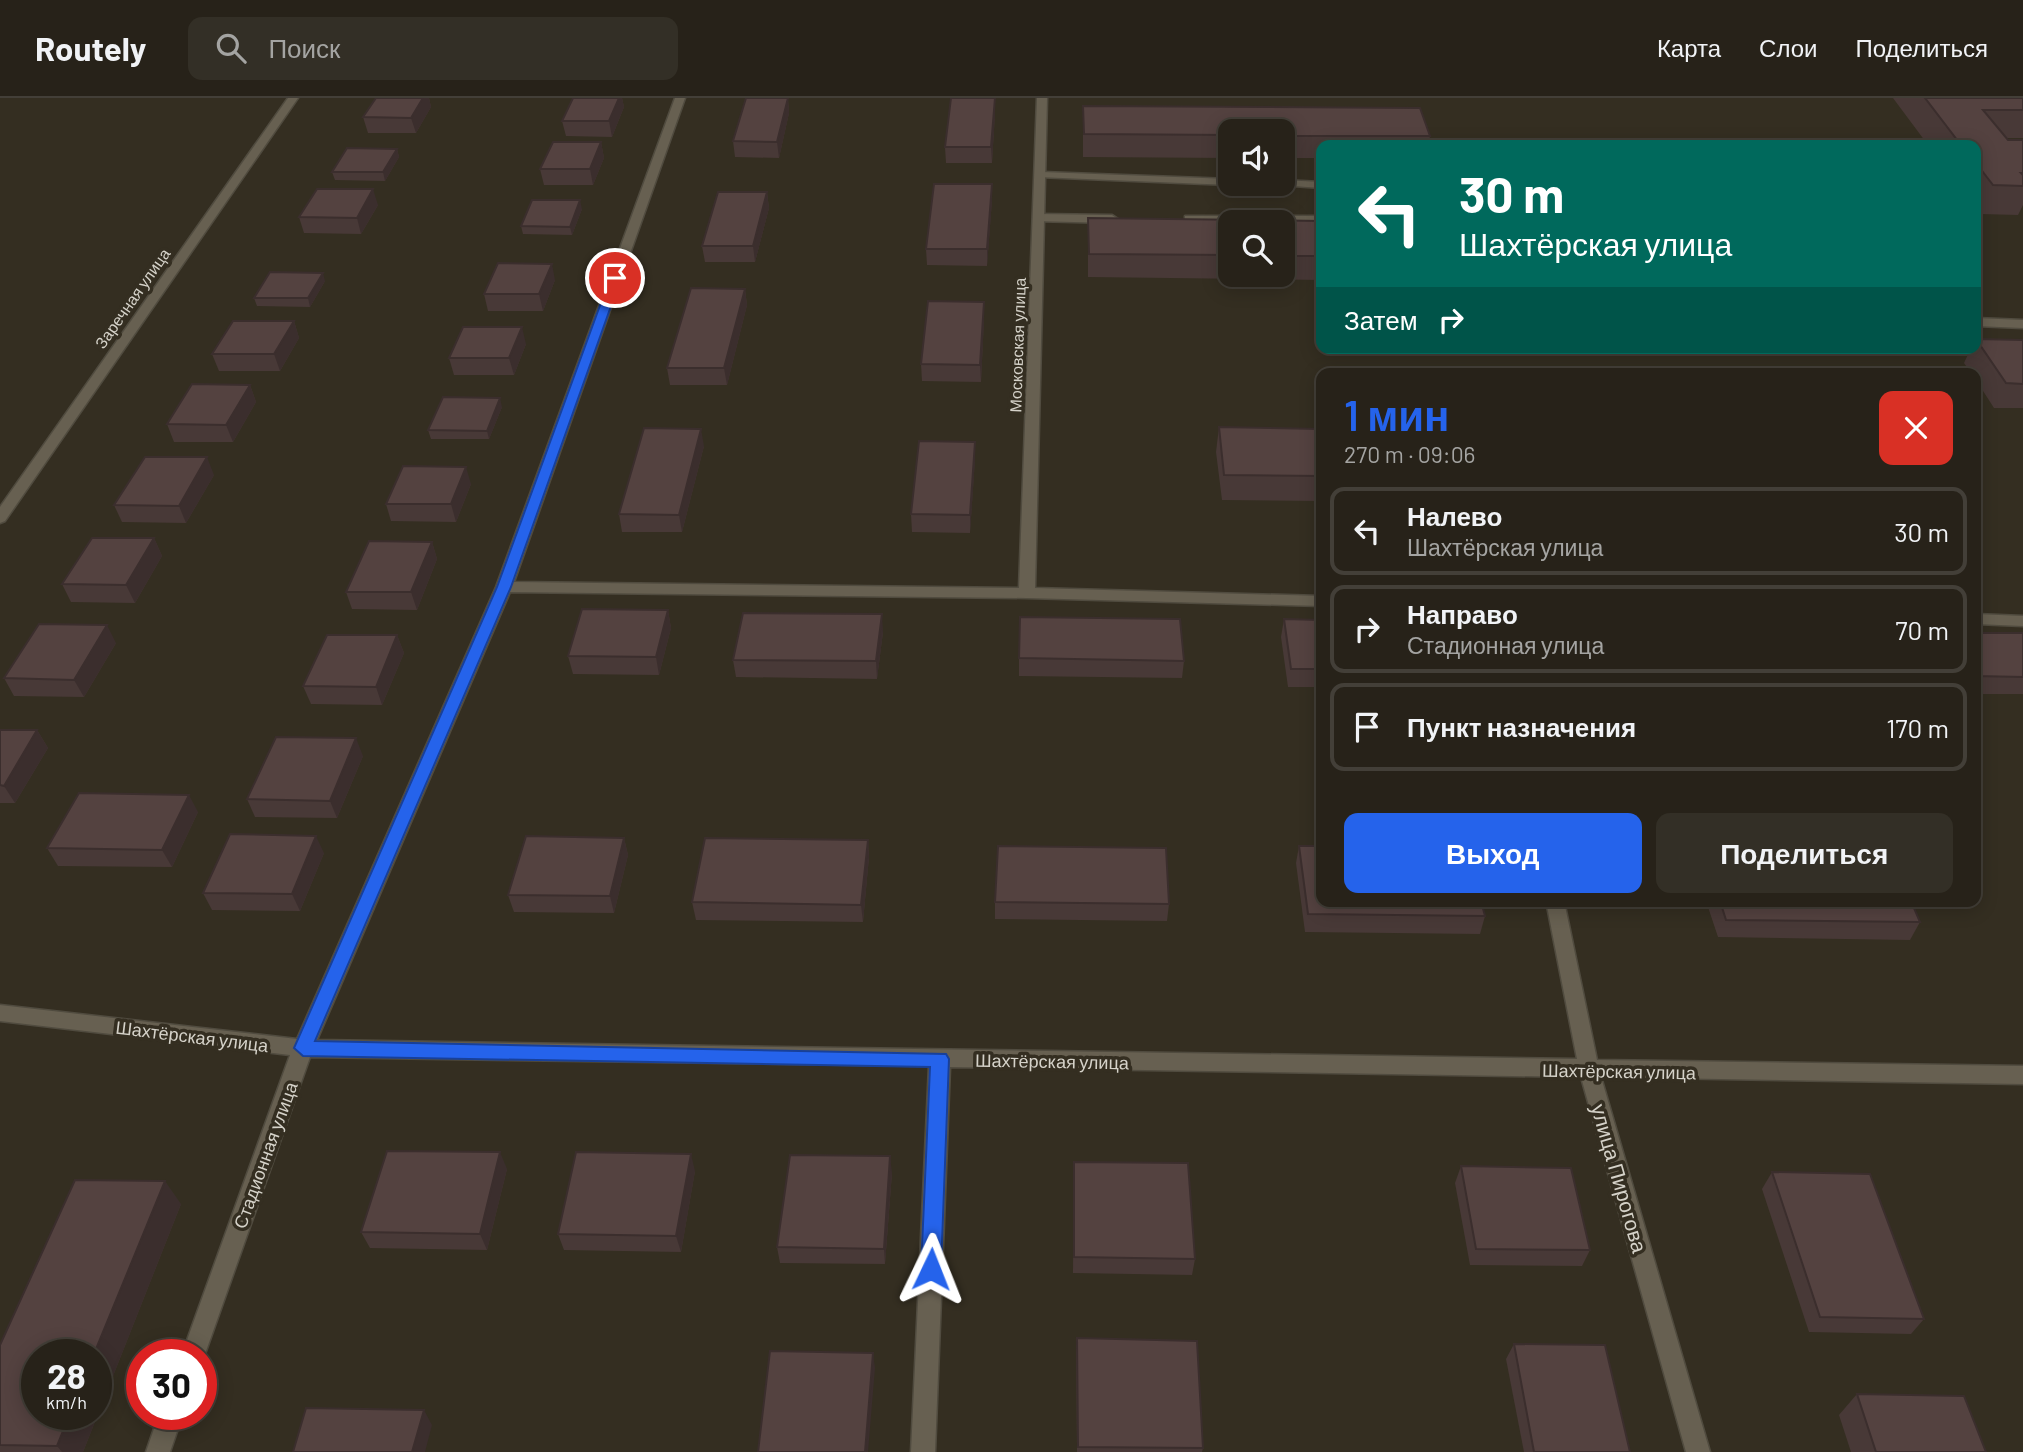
<!DOCTYPE html>
<html lang="ru">
<meta charset="utf-8">
<style>
:root{--surface:#272219;--page:#332f26;--text:#f1f3f6;--muted:#a4a4a2;--line:#433f38;--accent:#2563eb}
body{margin:0;font-family:Barlow,sans-serif;background:var(--page);color:var(--text);height:100vh;display:flex;flex-direction:column;font-size:26px;white-space:nowrap}
*{box-sizing:border-box;margin:0}
p{font-size:23px;color:var(--muted)}
.icon{flex:none;width:38px;height:38px;fill:none;stroke:currentColor;stroke-width:2;stroke-linecap:round;stroke-linejoin:round}
.map{position:relative;flex:1;overflow:hidden}
.panel{position:absolute;left:1316px;top:270px;width:665px;height:539px;display:flex;flex-direction:column;background:var(--surface);border-radius:14px;box-shadow:0 4px 18px #0003,0 0 0 2px var(--line)}
.panel>*{flex:none}
.guide{position:absolute;left:1316px;top:42px;width:665px;height:214px;border-radius:14px;box-shadow:0 4px 18px #0003,0 0 0 2px var(--line);background:#00695c;color:#fff;overflow:hidden}
.buttons{position:absolute;left:1218px;top:21px;display:grid;gap:14px}
.buttons a{display:grid;place-items:center;width:77px;height:77px;border-radius:14px;background:var(--surface);box-shadow:0 4px 18px #0003,0 0 0 2px var(--line);font-size:35px}
.speed{position:absolute;left:21px;top:1241px;display:flex;gap:14px;font-size:35px;font-weight:700;text-align:center}
.speed>*{display:grid;place-content:center;width:91px;height:91px;border-radius:50%;background:var(--surface);box-shadow:0 4px 18px #0003,0 0 0 2px var(--line);line-height:1}
.speed small{font-size:18px;font-weight:400}
.speed .limit{border:10px solid #d22;background:#fff;color:#111}
.pin{position:absolute;display:grid;place-items:center;width:60px;height:60px;color:#fff;margin:-30px;border:4px solid #fff;border-radius:50%;box-shadow:0 2px 7px #0007}
.me{position:absolute;width:77px;margin:-38px;rotate:2deg;stroke-linejoin:round;filter:drop-shadow(0 0 5px #0008)}
.turn{display:flex;align-items:center;gap:24px;height:147px;padding:0 28px;font-size:32px}
.turn .icon{width:91px;height:91px;stroke-width:2.5}
.turn b{display:block;font-size:49px;line-height:60px}
.then{display:flex;align-items:center;height:66px;padding:0 28px;background:#0003;gap:14px;font-size:26px}
.round{display:grid;place-items:center;flex:none;width:74px;height:74px;border-radius:14px;background:var(--page)}
.head{display:flex;align-items:center;justify-content:space-between;height:119px;padding:0 28px}
h1{font-size:42px;font-weight:600;line-height:52px;color:var(--accent)}
.cta{display:flex;gap:14px;margin-top:auto;padding:14px 28px}
.cta a{flex:1;height:80px;border-radius:14px;background:var(--accent);color:#fff;font-size:28px;font-weight:600;line-height:80px;text-align:center}
.cta a+a{background:var(--page);color:var(--text)}
ul{padding:0;list-style:none}
li{display:flex;align-items:center;gap:21px;height:88px;margin:0 14px 10px;padding:0 14px;border:4px solid var(--line);border-radius:14px}
li div{flex:1}
li b{display:block;font-size:26px}
li em{font-style:normal}
header{display:flex;align-items:center;gap:42px;box-sizing:border-box;height:98px;padding:0 35px;background:var(--surface);border-bottom:2px solid var(--line)}
header strong{font-size:33px}
nav{display:flex;gap:38px;margin-inline-start:auto;font-size:24px}
.search{width:490px;height:63px;background:var(--page);display:flex;align-items:center;gap:18px;box-sizing:border-box;padding:0 24px;border-radius:14px;color:var(--muted);font-size:26px}
.map>svg:first-child{display:block}
.lines{fill:none;stroke-linecap:round;stroke-linejoin:round}
.lane-casing{stroke:#504b3f;stroke-width:3}
.street-casing{stroke:#504b3f;stroke-width:3}
.lane{fill:#676051;fill-rule:evenodd}
.street{fill:#676051;fill-rule:evenodd}
.wall{fill:#483937;fill-rule:evenodd}
.shaded-wall{fill:#3b2e2d}
.building{fill:#544240;stroke:#3b2e2d;stroke-width:2}
.route{fill:#2563eb;stroke:#184099;stroke-width:2}
.labels{text-anchor:middle;dominant-baseline:central;stroke-width:7;stroke-linejoin:round;paint-order:stroke}
.far-street-label{font-size:16px;fill:#d5d2c9;stroke:#342e21}
.street-label{font-size:18px;fill:#d5d2c9;stroke:#342e21}
.near-street-label{font-size:21px;fill:#d5d2c9;stroke:#342e21}
</style>
<header>
<strong>Routely</strong>
<div class="search"><svg class="icon" aria-label="search" viewBox="0 0 24 24"><circle cx="10" cy="10" r="6"/><path d="M15 15l6 6"/></svg>Поиск</div>
<nav><a>Карта</a><a>Слои</a><a>Поделиться</a></nav>
</header>
<div class="map">
<svg width="2023" height="1354" viewBox="0 0 2023 1354">
<rect width="100%" height="100%" fill="#342e21"/>
<g class="lines">
<defs>
<g id="lane">
<path d="M1042,74L1230,81V86H1235L1230,87L1038,79V75Z"/>
<path d="M1283,82L1321,84V90L1279,87L1283,86Z"/>
<path d="M1038,116L1112,117L1118,121L1112,125L1034,123V117Z"/>
<path d="M1185,118H1321V126L1189,125L1185,124Z"/>
<path d="M1976,220L2023,222V230L1976,228Z"/>
</g>
<g id="street">
<path d="M288,0H298L5,423L0,425V409Z"/>
<path d="M675,0H685L514,484L1019,490L1037,0H1047L1035,490L1321,498V508L1027,500L510,494L317,942L1577,961L1546,803H1564L1597,962L2023,968V986L1601,979L1710,1354H1686L1581,979L950,969L935,1354H911L929,968L310,959L205,1256L201,1264V1256H182L290,957L0,923V907L297,941L496,489Z"/>
<path d="M1976,516L2023,518V528L1976,526Z"/>
<path d="M159,1316H183L170,1354H146Z"/>
</g>
</defs>
<use href="#lane" class="lane-casing"/>
<use href="#street" class="street-casing"/>
<use href="#lane" class="lane"/>
<use href="#street" class="street"/>
</g>
<g class="wall">
<path d="M376,0H429L431,9L416,35H368L363,19Z"/>
<path d="M573,0H622L624,9L612,39L566,38L562,23Z"/>
<path d="M788,0L789,15L779,60L735,59L733,43Z"/>
<path d="M1893,0H2023V40H2007L2008,42H2023V107L2018,117L1980,116L1976,110V47H1928Z"/>
<path d="M1083,8L1430,38L1428,47H1321V60H1283V33H1230V60L1083,59Z"/>
<path d="M995,15L992,65H946L945,49Z"/>
<path d="M601,44L604,60L593,87H544L540,71Z"/>
<path d="M397,51L399,59L385,83L335,82L332,74Z"/>
<path d="M767,94L769,110L755,164H705L702,148Z"/>
<path d="M992,102L987,168L927,167L926,151Z"/>
<path d="M378,107L361,136L304,135L299,119Z"/>
<path d="M582,111L572,137L523,136L521,128Z"/>
<path d="M1088,120L1321,123V182L1088,179ZM1230,124H1283V177H1230Z"/>
<path d="M555,182L543,213H488L484,196Z"/>
<path d="M325,183L310,209L257,208L254,200Z"/>
<path d="M745,191L747,207L727,287H670L667,270Z"/>
<path d="M984,221L981,284L922,283L921,266Z"/>
<path d="M294,223L299,240L280,273H219L212,256Z"/>
<path d="M1976,241L2023,242V310H1994L1976,282V275H1971L1964,265L1971,250H1976Z"/>
<path d="M526,246L514,277H454L449,260Z"/>
<path d="M250,287L256,304L233,344H174L167,326Z"/>
<path d="M502,309L489,341H431L428,332Z"/>
<path d="M1219,329L1321,331V403L1222,402L1216,354Z"/>
<path d="M975,344V361L970,435L912,434L911,416Z"/>
<path d="M704,348L682,434H622L619,416Z"/>
<path d="M214,377L186,425L122,424L114,407Z"/>
<path d="M471,386L456,424L391,423L386,406Z"/>
<path d="M154,440L162,458L135,505L71,504L62,486Z"/>
<path d="M432,444L437,461L417,512L352,511L346,494Z"/>
<path d="M668,512L671,530L659,577L573,576L568,558Z"/>
<path d="M1284,521L1321,522V589H1288L1281,539Z"/>
<path d="M883,534L877,581L736,579L733,562Z"/>
<rect x="1976" y="535" width="47" height="61"/>
<path d="M397,537L404,555L382,607L311,606L303,588Z"/>
<path d="M116,545L84,599L14,598L4,580Z"/>
<path d="M1019,560L1184,563L1182,580L1019,578Z"/>
<path d="M0,632H37L48,650L15,705H0Z"/>
<path d="M363,658L337,720L255,719L247,701Z"/>
<path d="M198,714L172,769L58,768L47,750Z"/>
<path d="M624,740L628,757L614,815L514,814L508,797Z"/>
<path d="M868,742L869,759L863,824L696,822L692,804Z"/>
<path d="M1299,748L1485,818L1480,836L1305,834L1296,765Z"/>
<path d="M324,755L300,813L212,812L203,795Z"/>
<path d="M1706,803H1911L1920,824L1910,842L1718,839Z"/>
<path d="M995,804L1169,806L1167,823L995,821Z"/>
<path d="M1074,1064L1195,1161L1192,1177L1073,1175Z"/>
<path d="M1461,1068L1590,1152L1582,1168L1470,1167L1455,1085Z"/>
<path d="M507,1071L487,1152L370,1150L361,1134Z"/>
<path d="M695,1073L681,1154L564,1152L558,1136Z"/>
<path d="M1772,1074L1924,1221L1911,1236L1809,1234L1762,1091Z"/>
<path d="M892,1075L885,1166L780,1165L777,1149Z"/>
<path d="M181,1106L83,1354H0V1247Z"/>
<path d="M1077,1240L1203,1350L1202,1354H1077L1076,1255Z"/>
<path d="M1514,1246L1630,1354H1524L1506,1261Z"/>
<path d="M1857,1296L1986,1354H1851L1839,1317Z"/>
</g>
<g class="shaded-wall">
<path d="M423,0H429L431,9L416,35L411,20Z"/>
<path d="M619,0H622L624,9L612,39L609,23Z"/>
<path d="M788,0L789,15L779,60L777,44Z"/>
<path d="M995,0V15L992,65L991,49Z"/>
<path d="M601,44L604,60L593,87L590,71Z"/>
<path d="M397,51L399,59L385,83L383,74Z"/>
<path d="M992,86V102L987,168V151Z"/>
<path d="M373,91L378,107L361,136L357,120Z"/>
<path d="M767,94L769,110L755,164L753,148Z"/>
<path d="M580,102L582,111L572,137L570,129Z"/>
<path d="M552,166L555,182L543,213L539,196Z"/>
<path d="M323,175L325,183L310,209L308,200Z"/>
<path d="M745,191L747,207L727,287L724,270Z"/>
<path d="M984,204V221L981,284L980,267Z"/>
<path d="M294,223L299,240L280,273L274,256Z"/>
<path d="M522,229L526,246L514,277L509,260Z"/>
<path d="M250,287L256,304L233,344L226,327Z"/>
<path d="M500,300L502,309L489,341L487,333Z"/>
<path d="M701,331L704,348L682,434L679,417Z"/>
<path d="M975,344V361L970,435V417Z"/>
<path d="M207,359L214,377L186,425L179,408Z"/>
<path d="M466,369L471,386L456,424L451,406Z"/>
<path d="M154,440L162,458L135,505L126,487Z"/>
<path d="M432,444L437,461L417,512L411,494Z"/>
<path d="M668,512L671,530L659,577L656,559Z"/>
<path d="M882,516L883,534L877,581L876,563Z"/>
<path d="M107,527L116,545L84,599L74,582Z"/>
<path d="M397,537L404,555L382,607L376,589Z"/>
<path d="M37,632L48,650L15,705L4,688Z"/>
<path d="M356,640L363,658L337,720L330,703Z"/>
<path d="M189,697L198,714L172,769L162,752Z"/>
<path d="M316,738L324,755L300,813L292,796Z"/>
<path d="M624,740L628,757L614,815L610,798Z"/>
<path d="M868,742L869,759L863,824L861,807Z"/>
<path d="M500,1054L507,1071L487,1152L480,1136Z"/>
<path d="M691,1056L695,1073L681,1154L676,1138Z"/>
<path d="M890,1058L892,1075L885,1166L884,1151Z"/>
<path d="M165,1083L181,1106L83,1354H62L57,1348L70,1316H96V1256H94Z"/>
<path d="M873,1255L875,1270L868,1354H865Z"/>
<path d="M424,1312L432,1327L425,1354H412Z"/>
</g>
<g class="building">
<path d="M376,0H423L411,20L363,19Z"/>
<path d="M573,0H619L609,23H562Z"/>
<path d="M746,0H788L777,44L733,43Z"/>
<path d="M951,0H995L991,49H945Z"/>
<path d="M1925,0H2023V12H1983L2008,42H2023V75H2021L2023,77V88L1993,87L1976,65V47H1961Z"/>
<path d="M1083,8L1420,10L1430,38H1283V33H1230V37L1084,36Z"/>
<path d="M553,44H601L590,71H540Z"/>
<path d="M347,50L397,51L383,74H332Z"/>
<path d="M934,86H992L987,151H926Z"/>
<path d="M317,91H373L357,120L299,119Z"/>
<path d="M718,94H767L753,148H702Z"/>
<path d="M532,102H580L570,129L521,128Z"/>
<path d="M1088,120L1321,123V158H1283V124H1230V157L1089,156Z"/>
<path d="M498,165L552,166L539,196H484Z"/>
<path d="M270,174L323,175L308,200H254Z"/>
<path d="M691,190L745,191L724,270H667Z"/>
<path d="M928,203L984,204L980,267L921,266Z"/>
<path d="M233,223H294L274,256H212Z"/>
<path d="M463,229H522L509,260H449Z"/>
<path d="M1976,241L2023,242V286L2006,285Z"/>
<path d="M192,286L250,287L226,327L167,326Z"/>
<path d="M443,299L500,300L487,333L428,332Z"/>
<path d="M1219,329L1321,331V378L1224,377Z"/>
<path d="M644,330L701,331L679,417L619,416Z"/>
<path d="M919,343L975,344L970,417L911,416Z"/>
<path d="M145,359H207L179,408L114,407Z"/>
<path d="M403,368L466,369L451,406H386Z"/>
<path d="M92,440H154L126,487L62,486Z"/>
<path d="M369,443L432,444L411,494H346Z"/>
<path d="M582,511L668,512L656,559L568,558Z"/>
<path d="M743,515L882,516L876,563L733,562Z"/>
<path d="M1020,519L1180,521L1184,563L1019,560Z"/>
<path d="M1284,521L1321,522V571H1291Z"/>
<path d="M39,526L107,527L74,582L4,580Z"/>
<path d="M1976,535H2023V579L1976,578Z"/>
<path d="M327,537H397L376,589L303,588Z"/>
<path d="M0,632H37L4,688L0,687Z"/>
<path d="M276,639L356,640L330,703L247,701Z"/>
<path d="M79,695L189,697L162,752L47,750Z"/>
<path d="M230,736L316,738L292,796L203,795Z"/>
<path d="M526,738L624,740L610,798L508,797Z"/>
<path d="M705,740L868,742L861,807L692,804Z"/>
<path d="M998,748L1166,750L1169,806L995,804Z"/>
<path d="M1299,748H1321V803H1481L1485,818L1308,816Z"/>
<path d="M1720,803H1911L1920,824L1726,822Z"/>
<path d="M387,1053L500,1054L480,1136L361,1134Z"/>
<path d="M576,1054L691,1056L676,1138L558,1136Z"/>
<path d="M790,1057L890,1058L884,1151L777,1149Z"/>
<path d="M1074,1064L1188,1065L1195,1161L1074,1159Z"/>
<path d="M1461,1068L1571,1070L1590,1152L1476,1151Z"/>
<path d="M1772,1074L1870,1076L1924,1221L1820,1219Z"/>
<path d="M75,1082L165,1083L94,1256H37V1316H70L57,1348L0,1347V1247Z"/>
<path d="M1077,1240L1197,1243L1203,1350L1078,1349Z"/>
<path d="M1514,1246L1605,1247L1630,1354H1534Z"/>
<path d="M770,1253L873,1255L865,1354H758Z"/>
<path d="M1857,1296L1964,1298L1986,1354H1876Z"/>
<path d="M306,1310L424,1312L412,1354H293Z"/>
</g>
<path class="route" d="M615,177L621,180L511,489L315,943L946,956L949,961L941,1171L938,1177L931,1180L924,1177L921,1171L930,969L303,958L294,950L497,489L610,180Z"/>
<g class="labels">
<g class="far-street-label">
<text transform="translate(132 200) rotate(-55)">Заречная улица</text>
<text transform="translate(1017 247) rotate(-88)">Московская улица</text>
</g>
<g class="street-label">
<text transform="translate(192 938) rotate(7)">Шахтёрская улица</text>
<text transform="translate(1052 963) rotate(1)">Шахтёрская улица</text>
<text transform="translate(1619 973) rotate(1)">Шахтёрская улица</text>
<text transform="translate(265 1057) rotate(-70)">Стадионная улица</text>
</g>
<g class="near-street-label">
<text transform="translate(1620 1080) rotate(74)">улица Пирогова</text>
</g>
</g>
</svg>
<div class="buttons">
<a><svg class="icon" aria-label="sound" viewBox="0 0 24 24"><path d="M4 9h4l5-4v14l-5-4H4zM17 9q2 3 0 6"/></svg></a>
<a><svg class="icon" aria-label="search" viewBox="0 0 24 24"><circle cx="10" cy="10" r="6"/><path d="M15 15l6 6"/></svg></a>
</div>
<div class="speed"><div>28<small>km/h</small></div><div class="limit">30</div></div>
<div class="pin" style="left:615px;top:180px;background:#d93025"><svg class="icon" aria-label="arrive" viewBox="0 0 24 24"><path d="M6 21V4h12l-3 4 3 4H6"/></svg></div>
<svg class="me" style="left:931px;top:1171px" viewBox="-20 -20 40 40"><path d="M0-17L14 15 0 8-14 15z" fill="#2563eb" stroke="#fff" stroke-width="4"/></svg>
<div class="guide">
<div class="turn"><svg class="icon" aria-label="left" viewBox="0 0 24 24"><path d="M17 20v-9H6M10 6l-5 5 5 5"/></svg><div><b>30 m</b>Шахтёрская улица</div></div>
<div class="then">Затем<svg class="icon" aria-label="right" viewBox="0 0 24 24"><path d="M7 20v-9h11M14 6l5 5-5 5"/></svg></div>
</div>
<section class="panel">
<div class="head"><div><h1>1 мин</h1><p>270 m · 09:06</p></div><a class="round" style="background:#d93025;color:#fff"><svg class="icon" aria-label="close" viewBox="0 0 24 24"><path d="M6 6l12 12M18 6L6 18"/></svg></a></div>
<ul>
<li><svg class="icon" aria-label="left" viewBox="0 0 24 24"><path d="M17 20v-9H6M10 6l-5 5 5 5"/></svg><div><b>Налево</b><p>Шахтёрская улица</p></div><em>30 m</em></li>
<li><svg class="icon" aria-label="right" viewBox="0 0 24 24"><path d="M7 20v-9h11M14 6l5 5-5 5"/></svg><div><b>Направо</b><p>Стадионная улица</p></div><em>70 m</em></li>
<li><svg class="icon" aria-label="arrive" viewBox="0 0 24 24"><path d="M6 21V4h12l-3 4 3 4H6"/></svg><div><b>Пункт назначения</b></div><em>170 m</em></li>
</ul>
<div class="cta"><a>Выход</a><a>Поделиться</a></div>
</section>
</div>
